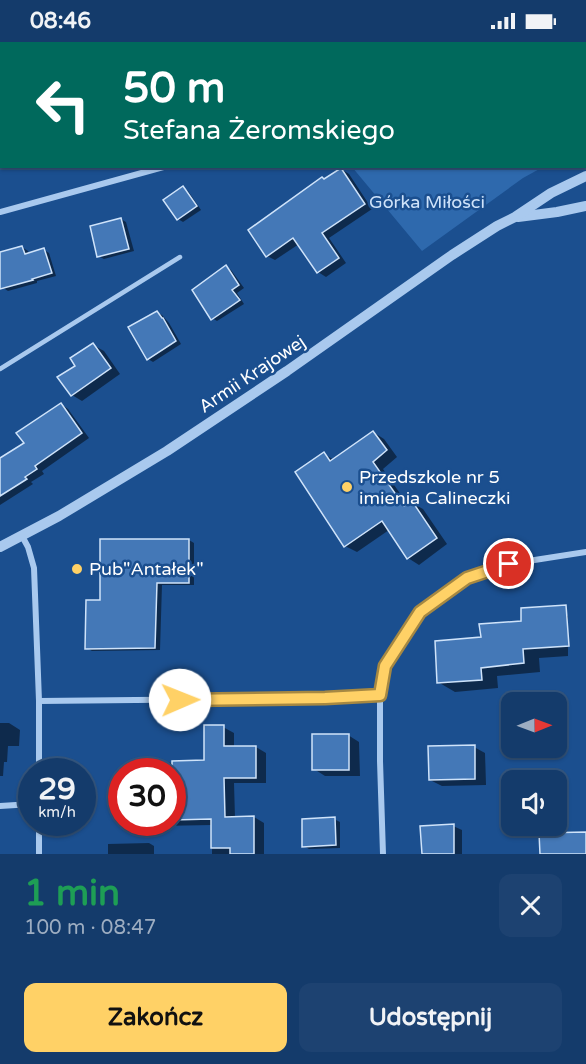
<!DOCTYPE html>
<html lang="pl">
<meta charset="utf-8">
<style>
:root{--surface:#143b6b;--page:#1d4271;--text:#f1f3f6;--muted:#9dadc1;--line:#33557e;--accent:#ffd166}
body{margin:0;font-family:"Varela Round",sans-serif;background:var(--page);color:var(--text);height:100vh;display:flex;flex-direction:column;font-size:22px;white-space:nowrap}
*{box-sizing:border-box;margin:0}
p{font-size:20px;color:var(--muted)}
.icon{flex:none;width:33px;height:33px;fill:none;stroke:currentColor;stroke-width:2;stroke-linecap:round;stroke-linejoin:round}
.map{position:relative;height:812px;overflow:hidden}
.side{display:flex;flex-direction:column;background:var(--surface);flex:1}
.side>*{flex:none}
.guide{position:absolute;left:0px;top:0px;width:586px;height:126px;box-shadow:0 2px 4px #0004,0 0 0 2px var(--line);background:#00695c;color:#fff;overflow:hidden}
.needle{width:39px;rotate:89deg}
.fabs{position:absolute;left:501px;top:650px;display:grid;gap:12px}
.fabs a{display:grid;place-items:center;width:66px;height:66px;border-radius:12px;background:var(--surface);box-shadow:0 2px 4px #0004,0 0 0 2px var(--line);font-size:30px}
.speed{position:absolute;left:18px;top:716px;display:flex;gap:12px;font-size:30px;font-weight:700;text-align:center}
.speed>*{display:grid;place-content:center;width:78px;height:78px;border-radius:50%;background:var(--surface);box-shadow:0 2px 4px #0004,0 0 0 2px var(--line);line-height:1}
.speed small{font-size:15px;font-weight:400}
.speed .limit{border:9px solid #d22;background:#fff;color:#111}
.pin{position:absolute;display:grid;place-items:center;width:51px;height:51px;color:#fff;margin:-26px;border:3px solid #fff;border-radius:50%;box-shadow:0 2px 6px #0007}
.me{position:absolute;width:66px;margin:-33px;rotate:89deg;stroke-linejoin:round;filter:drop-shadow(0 0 4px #0008)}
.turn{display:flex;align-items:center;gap:21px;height:126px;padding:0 24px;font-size:27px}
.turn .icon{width:78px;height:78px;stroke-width:2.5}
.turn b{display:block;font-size:42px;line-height:51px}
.round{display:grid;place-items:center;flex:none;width:63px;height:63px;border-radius:12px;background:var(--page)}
.head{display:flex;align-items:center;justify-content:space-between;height:102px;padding:0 24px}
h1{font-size:36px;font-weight:700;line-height:45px;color:#1e9e55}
.action{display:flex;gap:12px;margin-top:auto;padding:12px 24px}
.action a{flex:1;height:69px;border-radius:12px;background:var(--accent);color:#111;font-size:24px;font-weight:700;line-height:69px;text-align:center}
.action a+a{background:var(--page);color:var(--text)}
.status{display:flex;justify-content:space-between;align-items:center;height:42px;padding:0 30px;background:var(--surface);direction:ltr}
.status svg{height:16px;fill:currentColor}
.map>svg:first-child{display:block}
.green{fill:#2e69ad}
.shadow{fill:#0007}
.building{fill:#4478b7;stroke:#cfe3fa;stroke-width:1.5}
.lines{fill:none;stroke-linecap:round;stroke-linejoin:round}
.service{stroke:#a9c9ee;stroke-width:4.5}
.minor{stroke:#a9c9ee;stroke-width:6}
.tertiary{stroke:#a9c9ee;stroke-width:10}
.route-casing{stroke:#a68842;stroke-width:15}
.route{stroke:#ffd166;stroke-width:10}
.poi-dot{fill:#ffd166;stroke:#1b4f8f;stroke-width:2}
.labels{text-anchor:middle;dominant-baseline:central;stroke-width:5;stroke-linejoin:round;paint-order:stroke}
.park-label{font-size:18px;fill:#cfe3fa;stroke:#1b4f8f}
.street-label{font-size:18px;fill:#fff;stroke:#1b4f8f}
.poi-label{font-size:18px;fill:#fff;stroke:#1b4f8f;text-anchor:start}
</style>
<div class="status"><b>08:46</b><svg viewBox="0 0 49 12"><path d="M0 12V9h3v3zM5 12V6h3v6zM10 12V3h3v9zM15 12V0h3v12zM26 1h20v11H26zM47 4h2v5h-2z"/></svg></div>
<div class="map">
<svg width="586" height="812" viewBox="0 0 586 812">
<rect width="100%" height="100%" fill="#1b4f8f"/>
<g class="green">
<path d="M248,0H586V51L585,54V2H249Z"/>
<path d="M352,125H543L523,136L422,209Z"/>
</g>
<g class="shadow">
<path d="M148,0H192L193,2H147Z"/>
<path d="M341,127L349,132L372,167L329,196L346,221L326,235L318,230L299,202L275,218L267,214L325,138Z"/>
<path d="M183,146L188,149L201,168L183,180L178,177Z"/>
<path d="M121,177L126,180L134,209L104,217L98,214Z"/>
<path d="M22,205L28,209L29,213L44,208L49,211L56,234L37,239V241L8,249L2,245L0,238V211Z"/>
<path d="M226,225L231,228L244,246L237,251L244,262L217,279L212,276Z"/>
<path d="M157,270L162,273L169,281L181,302L153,320L148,317Z"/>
<path d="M93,303L104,309L120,332L82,359L72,353L77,325Z"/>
<path d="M61,362L68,367L89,396L42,429L44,432L31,440L33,442L0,463V418L26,401Z"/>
<path d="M373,390L384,397L397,415L383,427L408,463L412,461L423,467L447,502L419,523L408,516L389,488L357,510L345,504L324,412L334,418Z"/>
<path d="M189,498L194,501V543H162L160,608L92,609L87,606L101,560Z"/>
<path d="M552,565L568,574V614L539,616L540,630L497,634L498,646L455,650L438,640L482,596L522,580Z"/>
<path d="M0,681H9L20,688L19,704H8L7,720H4L3,734H0Z"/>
<path d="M223,685L234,691V705H256L266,711V741H234L235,776L254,775L264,781V812H212V783L159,784L152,780H172V729H147L146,722L205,719Z"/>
<path d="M348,693L359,700L360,734H325L314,727Z"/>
<path d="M474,705L485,711L486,743L442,744L430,738Z"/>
<path d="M334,777L340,780V806L309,807L304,804Z"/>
<path d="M453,784L462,788V812H423Z"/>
<path d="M149,801L154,804V812H108V802Z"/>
</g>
<g class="building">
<path d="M341,126L365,162L322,191L339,216L317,231L293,196L266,215L248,188L322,135L324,137Z"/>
<path d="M183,144L197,164L177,178L163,158Z"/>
<path d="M121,176L129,207L97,215L90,184Z"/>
<path d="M22,204L25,212L44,206L52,231L32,237L33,238L0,247V210Z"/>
<path d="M226,223L239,243L232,248L240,258L211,278L192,248Z"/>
<path d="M157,269L162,276H163L176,299L147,318L128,285Z"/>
<path d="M93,301L111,326L71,354L57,335L75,324L70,316Z"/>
<path d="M61,361L82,391L35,424L37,427L25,435L27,437L0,454V416L24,401L16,391Z"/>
<path d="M373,389L387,408L373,420L404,464L412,459L437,496L407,517L382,479L344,505L295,430L324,410L330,419Z"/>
<path d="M100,497H189V541H157L155,606L85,607L86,558H100Z"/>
<path d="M566,563L569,604L523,607L524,621L481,626L482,638L437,641L435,599L481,595L479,582L521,579V566Z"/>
<path d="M204,683H224V704H256V736H224L225,775L254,774V812H230V806H211V777L172,778V719L204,718Z"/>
<rect x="312" y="692" width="37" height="36"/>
<path d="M475,703V737L429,738L428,704Z"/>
<path d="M335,775L336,803L302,805V777Z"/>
<path d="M454,782V812H422L420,784Z"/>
<path d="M586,790V812H540L539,791Z"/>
</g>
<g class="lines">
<path class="service" d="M0,327L180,215"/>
<g class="minor">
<path d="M0,170L167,124"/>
<path d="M22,494L28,505L34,526L39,659V729"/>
<path d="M39,659L325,656L380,653"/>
<path d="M0,764L32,762"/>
<path d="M39,780V812"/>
<path d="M383,812L380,719V653L385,624L420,570L467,535L509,522L586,510"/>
</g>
<g class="tertiary">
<path d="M518,175L557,170L586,164"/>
<path d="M0,505L59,474L167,409L287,329L452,213L497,184L515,175L551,151L586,134"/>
</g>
</g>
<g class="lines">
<defs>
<path id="route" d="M180,658L325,656L380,653L385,624L420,570L467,536L509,522"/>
</defs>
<use href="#route" class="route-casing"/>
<use href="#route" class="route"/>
</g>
<g class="poi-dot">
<circle cx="347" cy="445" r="6"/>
<circle cx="77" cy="527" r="6"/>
</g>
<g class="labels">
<g class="park-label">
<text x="427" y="160">Górka Miłości</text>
</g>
<g class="street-label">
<text transform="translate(252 332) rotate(-34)">Armii Krajowej</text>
</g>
<g class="poi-label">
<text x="359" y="435">Przedszkole nr 5<tspan x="359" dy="21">imienia Calineczki</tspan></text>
<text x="89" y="527">Pub"Antałek"</text>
</g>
</g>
</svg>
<div class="fabs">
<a><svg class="needle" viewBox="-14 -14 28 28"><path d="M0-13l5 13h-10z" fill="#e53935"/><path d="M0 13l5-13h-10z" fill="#9dadc1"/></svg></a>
<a><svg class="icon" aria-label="sound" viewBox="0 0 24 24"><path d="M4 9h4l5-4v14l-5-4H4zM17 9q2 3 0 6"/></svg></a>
</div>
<div class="speed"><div>29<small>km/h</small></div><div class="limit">30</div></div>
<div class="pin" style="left:509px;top:522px;background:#d93025"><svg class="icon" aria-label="arrive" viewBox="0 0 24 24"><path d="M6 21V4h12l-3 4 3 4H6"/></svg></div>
<svg class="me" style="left:180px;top:658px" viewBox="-20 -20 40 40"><circle r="19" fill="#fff"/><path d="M0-13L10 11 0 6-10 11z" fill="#ffd166"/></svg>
<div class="guide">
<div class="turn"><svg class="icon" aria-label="left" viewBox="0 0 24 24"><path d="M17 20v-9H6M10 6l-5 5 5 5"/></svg><div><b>50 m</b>Stefana Żeromskiego</div></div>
</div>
</div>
<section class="side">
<div class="head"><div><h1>1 min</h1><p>100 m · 08:47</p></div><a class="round"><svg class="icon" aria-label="close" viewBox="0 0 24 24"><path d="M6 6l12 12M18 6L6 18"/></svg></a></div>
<div class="action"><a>Zakończ</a><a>Udostępnij</a></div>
</section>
